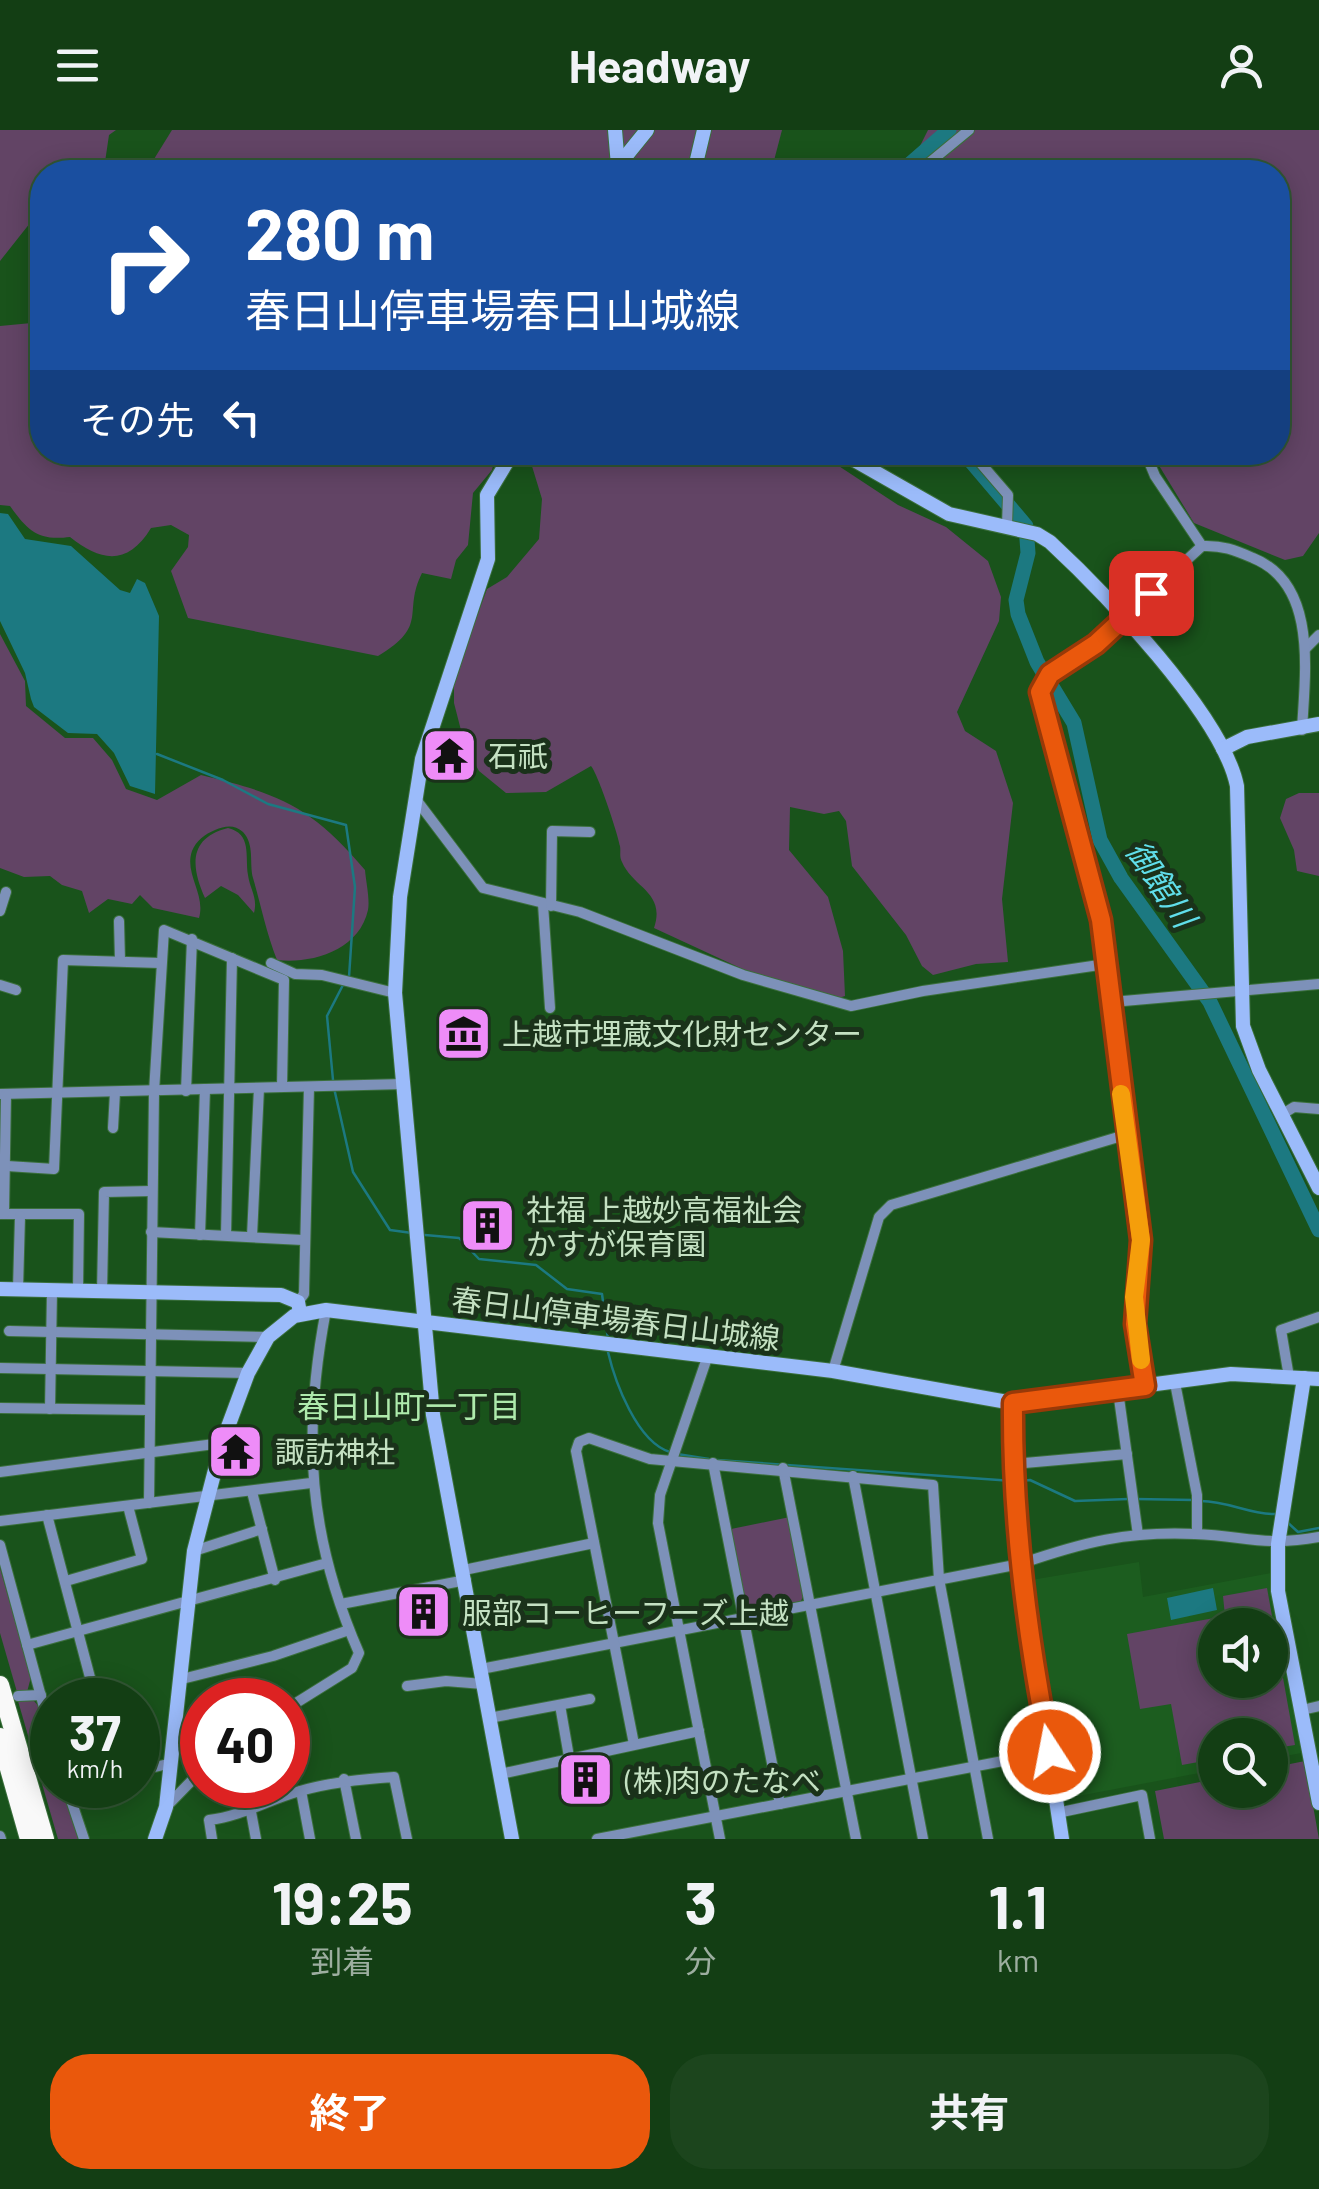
<!DOCTYPE html>
<html lang="ja">
<meta charset="utf-8">
<style>
:root{--surface:#133e14;--page:#1c451d;--text:#f1f3f6;--muted:#9daea0;--line:#325734;--accent:#ea580c}
body{margin:0;font-family:Barlow,"Noto Sans JP",sans-serif;background:var(--page);color:var(--text);height:100vh;display:flex;flex-direction:column;font-size:38px;white-space:nowrap}
*{box-sizing:border-box;margin:0}
p{font-size:32px;color:var(--muted)}
.icon{flex:none;width:55px;height:55px;fill:none;stroke:currentColor;stroke-width:2;stroke-linecap:round;stroke-linejoin:round}
.map{position:relative;height:1709px;overflow:hidden}
.drawer{display:flex;flex-direction:column;background:var(--surface);flex:1}
.drawer>*{flex:none}
.top-card{position:absolute;left:30px;top:30px;width:1260px;height:305px;border-radius:40px;box-shadow:0 5px 25px #0003,0 0 0 2px var(--line);background:#1a4fa0;color:#fff;overflow:hidden}
.buttons{position:absolute;left:1198px;top:1478px;display:grid;gap:20px}
.buttons a{display:grid;place-items:center;width:90px;height:90px;border-radius:50%;background:var(--surface);box-shadow:0 5px 25px #0003,0 0 0 2px var(--line);font-size:50px}
.speed{position:absolute;left:30px;top:1548px;display:flex;gap:20px;font-size:50px;font-weight:700;text-align:center}
.speed>*{display:grid;place-content:center;width:130px;height:130px;border-radius:50%;background:var(--surface);box-shadow:0 5px 25px #0003,0 0 0 2px var(--line);line-height:1}
.speed small{font-size:25px;font-weight:400}
.speed .limit{border:15px solid #d22;background:#fff;color:#111}
.pin{position:absolute;display:grid;place-items:center;width:85px;height:85px;color:#fff;margin:-42px;border-radius:20px;box-shadow:0 5px 15px #0006}
.me{position:absolute;width:110px;margin:-55px;rotate:349deg;stroke-linejoin:round;filter:drop-shadow(0 0 8px #0008)}
.turn{display:flex;align-items:center;gap:35px;height:210px;padding:0 50px;font-size:45px}
.turn .icon{width:130px;height:130px;stroke-width:2.5}
.turn b{display:block;font-size:70px;line-height:85px}
.then{display:flex;align-items:center;height:95px;padding:0 50px;background:#0003;gap:20px;font-size:38px}
.eta{display:flex;justify-content:space-evenly;align-items:center;height:170px;text-align:center}
.eta b{font-size:60px;font-weight:700;line-height:70px}
.action{display:flex;gap:20px;margin-top:auto;padding:20px 50px}
.action a{flex:1;height:115px;border-radius:40px;background:var(--accent);color:#fff;font-size:40px;font-weight:700;line-height:115px;text-align:center}
.action a+a{background:var(--page);color:var(--text)}
header{display:flex;justify-content:space-between;align-items:center;height:130px;padding:0 50px;background:var(--surface);font-size:45px;font-weight:700}
.map>svg:first-child{display:block}
.built{fill:#1c5d1f;fill-rule:evenodd}
.green{fill:#624465;fill-rule:evenodd}
.water{fill:#1c7981}
.lines{fill:none;stroke-linecap:round;stroke-linejoin:round}
.stream{stroke:#1c7981;stroke-width:2.5}
.river{stroke:#1c7981;stroke-width:15}
.street-casing{stroke:#3b6f3c;stroke-width:12}
.secondary-casing{stroke:#3b6f3c;stroke-width:16}
.highway-casing{stroke:#3b6f3c;stroke-width:20}
.street{stroke:#7d91b9;stroke-width:10}
.secondary{stroke:#9bbbfa;stroke-width:14}
.highway{stroke:#f9f9f9;stroke-width:18}
.route-casing{stroke:#983908;stroke-width:25}
.route{stroke:#ea580c;stroke-width:18}
.slow{stroke:#f59e0b;stroke-width:18}
.labels{text-anchor:middle;dominant-baseline:central;stroke-width:10;stroke-linejoin:round;paint-order:stroke}
.poi-label{font-size:30px;fill:#c4e1c2;stroke:#1a321a;text-anchor:start}
.street-label{font-size:30px;fill:#c4e1c2;stroke:#1a321a}
.water-label{font-size:32px;font-style:italic;fill:#60deea;stroke:#1a321a}
.neighbourhood-label{font-size:32px;fill:#aeeaac;stroke:#1a321a}
</style>
<header><svg class="icon" aria-label="menu" viewBox="0 0 24 24"><path d="M4 6h16M4 12h16M4 18h16"/></svg>Headway<svg class="icon" aria-label="person" viewBox="0 0 24 24"><circle cx="12" cy="8" r="4"/><path d="M4 21q1-7 8-7t8 7"/></svg></header>
<div class="map">
<svg width="1319" height="1709" viewBox="0 0 1319 1709">
<rect width="100%" height="100%" fill="#19531b"/>
<path class="built" d="M1139,1432L1143,1467L1271,1443L1301,1623L1270,1629V1605H1215V1640L1068,1668L1031,1450ZM1215,1495H1270V1550H1215Z"/>
<g class="green">
<path d="M0,0H116L109,5L105,32L96,42H42V84L34,88L0,131Z"/>
<path d="M172,0H782L771,42H146Z"/>
<path d="M928,0H1319V403L1303,426L1285,430L1194,393L1152,324L1278,322V42H907Z"/>
<path d="M42,192V322L496,323L492,340L473,363L468,415L456,430L451,449L422,443C402,483 430,495 378,526L188,488L171,441L188,417L189,405L171,395L151,398C128,436 101,432 70,407C38,411 28,401 10,376L0,375V196Z"/>
<path d="M528,323H819L898,375L946,397L988,431L1001,467L999,491L957,582L965,601L996,621L1013,673L1002,769L1008,832L976,834L933,845L922,836L906,805L852,736L846,691L839,681L824,684L790,677L789,720L828,767L843,821L845,866L832,870L749,842L654,798C666,762 633,758 622,732C619,727 621,721 620,716C618,704 598,644 591,636L546,662L506,663L479,641L465,616L454,573V549L487,459L507,447L539,409L542,369Z"/>
<path d="M0,504L25,551L26,576L65,608H93L112,630L126,659L157,670L201,645C280,664 311,676 365,740C366,752 370,769 368,780C359,821 311,834 277,830C266,802 261,775 253,748C249,733 255,715 243,702C234,694 225,696 215,700C205,704 196,711 192,721C184,744 206,764 199,788L153,778L140,765L132,774L108,769L89,783L82,761L62,755L50,746L24,747L0,738Z"/>
<path d="M1299,663H1319V746L1297,741L1294,720L1280,688L1286,669Z"/>
<path d="M228,698C252,704 245,725 248,745C250,760 258,767 254,783L238,765L221,756L205,768C191,737 188,708 228,698Z"/>
<path d="M790,1387L804,1464L801,1471L754,1481L746,1477L731,1399Z"/>
<path d="M0,1438L31,1547L27,1562H17L0,1503Z"/>
<path d="M1267,1458L1295,1615L1270,1619V1605H1215V1629L1182,1635L1171,1574L1140,1579L1127,1504L1225,1486L1223,1466ZM1215,1495H1270V1550H1215Z"/>
<path d="M18,1571H34C53,1590 52,1629 52,1655H62L78,1709H58Z"/>
<path d="M1305,1631L1319,1709H1164L1155,1661L1215,1649V1660H1270V1638Z"/>
</g>
<g class="water">
<path d="M0,383L8,384L25,409L71,416L120,460L130,463L137,449L145,453L159,486L155,664L130,656L114,623L97,604L68,603L34,577L31,569L25,543L0,491Z"/>
<path d="M1213,1458L1217,1480L1171,1490L1167,1468Z"/>
</g>
<g class="lines">
<g class="stream">
<path d="M157,624L223,650L268,674L346,695L355,757L349,847"/>
<path d="M333,950L327,886L344,853"/>
<path d="M334,958L353,1042L390,1100L412,1103"/>
<path d="M425,1105L459,1108L479,1129L536,1135L567,1159L602,1164L608,1209"/>
<path d="M608,1222C615,1252 637,1312 670,1322"/>
<path d="M677,1324L709,1329"/>
<path d="M717,1330L1013,1351"/>
<path d="M1021,1351L1030,1350L1075,1371L1128,1369"/>
<path d="M1136,1369L1193,1370"/>
<path d="M1201,1371C1228,1371 1251,1385 1276,1384"/>
<path d="M1286,1391L1298,1402L1319,1398"/>
</g>
<g class="river">
<path d="M901,42L949,0"/>
<path d="M963,322L1026,396L1028,423L1016,470L1018,484L1037,532L1074,593L1100,710L1121,748L1210,872L1319,1100"/>
</g>
<defs>
<g id="street">
<path d="M918,42L969,0"/>
<path d="M971,322L1008,365L1007,396"/>
<path d="M1161,322L1150,334L1155,346L1202,416"/>
<path d="M1306,518L1319,505"/>
<path d="M415,668L483,758L580,782L743,845L851,876L923,861L1106,834"/>
<path d="M543,774L550,878"/>
<path d="M551,776L552,701L590,702"/>
<path d="M0,781L6,762"/>
<path d="M119,791L120,831"/>
<path d="M271,833L295,844L322,845L395,863"/>
<path d="M0,855L16,860"/>
<path d="M1112,872L1319,854"/>
<path d="M186,961L192,809"/>
<path d="M0,964L404,954"/>
<path d="M1281,985L1294,977L1319,979"/>
<path d="M113,998L115,962"/>
<path d="M7,1036L54,1039L63,830L160,833"/>
<path d="M0,1084H79L78,1160"/>
<path d="M4,1084L6,964"/>
<path d="M151,1102L303,1110"/>
<path d="M200,1105L205,959"/>
<path d="M226,1105L232,828"/>
<path d="M252,1106L259,958"/>
<path d="M18,1159L20,1086"/>
<path d="M102,1162L104,1062L152,1061"/>
<path d="M298,1172L304,1164L309,957"/>
<path d="M9,1201L268,1207"/>
<path d="M707,1228L660,1365L658,1393L720,1709"/>
<path d="M0,1238L248,1243"/>
<path d="M833,1241L879,1087L891,1075L1125,1005"/>
<path d="M1289,1247L1281,1200L1319,1187"/>
<path d="M1175,1253L1197,1365V1404"/>
<path d="M1145,1257L1135,1193L1141,1110L1101,790L1042,573V552L1095,514L1202,416C1222,415 1235,420 1253,428C1318,454 1305,543 1302,600"/>
<path d="M1118,1261L1138,1405"/>
<path d="M0,1278L148,1280"/>
<path d="M50,1279L52,1160"/>
<path d="M713,1333L780,1674"/>
<path d="M1013,1334L1127,1324"/>
<path d="M783,1338L856,1709"/>
<path d="M0,1342L222,1313"/>
<path d="M853,1346L923,1709"/>
<path d="M252,1362L275,1450"/>
<path d="M149,1373L154,962L164,800L284,850L282,957"/>
<path d="M47,1385L96,1570"/>
<path d="M0,1391L311,1353"/>
<path d="M0,1415L52,1607"/>
<path d="M194,1421L262,1399"/>
<path d="M464,1440L594,1413"/>
<path d="M66,1451L142,1429L128,1376"/>
<path d="M341,1474L466,1450"/>
<path d="M27,1515L327,1433"/>
<path d="M481,1539L1020,1434C1084,1412 1127,1401 1195,1404C1246,1406 1265,1417 1319,1407"/>
<path d="M182,1549L273,1526L349,1500"/>
<path d="M407,1556L446,1551L483,1554"/>
<path d="M18,1566L41,1565"/>
<path d="M560,1575L569,1627"/>
<path d="M288,1578L352,1538L359,1523C308,1406 302,1305 326,1180"/>
<path d="M1302,1580L1319,1576"/>
<path d="M489,1588L590,1569"/>
<path d="M634,1614L576,1321L579,1312L589,1308L650,1329L933,1355L939,1449L988,1709"/>
<path d="M138,1641L172,1633"/>
<path d="M500,1644L699,1601"/>
<path d="M344,1649L356,1709"/>
<path d="M66,1655L84,1709"/>
<path d="M301,1661L310,1709"/>
<path d="M166,1677L202,1640"/>
<path d="M251,1682L256,1709"/>
<path d="M1057,1683L1142,1665L1150,1709"/>
<path d="M0,1706L1,1709"/>
<path d="M212,1709L209,1690C242,1686 268,1670 300,1661C331,1652 361,1649 394,1647L407,1709"/>
<path d="M597,1709L1050,1622"/>
</g>
<g id="secondary">
<path d="M615,0L618,36"/>
<path d="M613,42L647,0"/>
<path d="M694,42L704,0"/>
<path d="M840,322L949,384L1037,404L1050,412C1103,461 1223,586 1237,656L1243,896L1259,940L1319,1058"/>
<path d="M1223,619L1247,607L1319,594"/>
<path d="M0,1159L281,1165L298,1172L300,1183"/>
<path d="M1304,1248L1278,1414V1461L1319,1673"/>
<path d="M1013,1273L1020,1434L1062,1709"/>
<path d="M155,1709L166,1677L194,1421L222,1313L248,1243L268,1207L294,1186L326,1180L833,1241L1013,1273L1231,1244L1319,1249"/>
<path d="M512,1709L433,1285L395,863L400,767L422,629L488,429L487,365L513,322"/>
</g>
<g id="highway">
<path d="M0,1555L45,1709"/>
<path d="M0,1607L29,1709"/>
</g>
</defs>
<use href="#street" class="street-casing"/>
<use href="#secondary" class="secondary-casing"/>
<use href="#highway" class="highway-casing"/>
<use href="#street" class="street"/>
<use href="#secondary" class="secondary"/>
<use href="#highway" class="highway"/>
</g>
<g class="lines">
<defs>
<path id="route" d="M1050,1622C1027,1506 1012,1391 1013,1273L1145,1256L1135,1194L1141,1110L1101,790L1040,562L1050,544L1096,514L1151,463"/>
</defs>
<use href="#route" class="route-casing"/>
<use href="#route" class="route"/>
<path class="slow" d="M1121,964L1141,1110L1134,1167L1141,1230"/>
</g>
<defs>
<symbol id="temple-square" viewBox="-11 -11 22 22"><rect x="-9" y="-9" width="18" height="18" rx="4" fill="#ee8cf8" stroke="#1a321a"/><path d="M0-6L5-2H3V0L6.5 2.5H4V6H1.5V3h-3V6H-4V2.5H-6.5L-3 0V-2H-5Z" fill="#111"/></symbol>
<symbol id="museum-square" viewBox="-11 -11 22 22"><rect x="-9" y="-9" width="18" height="18" rx="4" fill="#ee8cf8" stroke="#1a321a"/><path d="M0-6L6-3V-2H-6V-3ZM-5-1h2V3h-2ZM-1-1h2V3h-2ZM3-1h2V3H3ZM-6 4H6V6H-6Z" fill="#111"/></symbol>
<symbol id="building-square" viewBox="-11 -11 22 22"><rect x="-9" y="-9" width="18" height="18" rx="4" fill="#ee8cf8" stroke="#1a321a"/><path d="M-4-6H4V6H1V3H-1V6H-4ZM-2.5-4.3h1.7v1.8h-1.7ZM.8-4.3h1.7v1.8H.8ZM-2.5-1h1.7V.8h-1.7ZM.8-1h1.7V.8H.8Z" fill="#111"/></symbol>
</defs>
<g fill-rule="evenodd">
<use href="#temple-square" x="418" y="594" width="63" height="63"/>
<use href="#museum-square" x="432" y="872" width="63" height="63"/>
<use href="#building-square" x="456" y="1064" width="63" height="63"/>
<use href="#temple-square" x="204" y="1290" width="63" height="63"/>
<use href="#building-square" x="392" y="1450" width="63" height="63"/>
<use href="#building-square" x="554" y="1618" width="63" height="63"/>
</g>
<g class="labels">
<g class="poi-label">
<text x="488" y="625">石祇</text>
<text x="502" y="903">上越市埋蔵文化財センター</text>
<text x="526" y="1079">社福 上越妙高福祉会<tspan x="526" dy="34">かすが保育園</tspan></text>
<text x="275" y="1321">諏訪神社</text>
<text x="462" y="1482">服部コーヒーフーズ上越</text>
<text x="625" y="1650">(株)肉のたなべ</text>
</g>
<g class="street-label">
<text transform="translate(616 1188) rotate(7)">春日山停車場春日山城線</text>
</g>
<g class="water-label">
<text transform="translate(1162 753) rotate(56)">御館川</text>
</g>
<g class="neighbourhood-label">
<text x="409" y="1275">春日山町一丁目</text>
</g>
</g>
</svg>
<div class="buttons">
<a><svg class="icon" aria-label="sound" viewBox="0 0 24 24"><path d="M4 9h4l5-4v14l-5-4H4zM17 9q2 3 0 6"/></svg></a>
<a><svg class="icon" aria-label="search" viewBox="0 0 24 24"><circle cx="10" cy="10" r="6"/><path d="M15 15l6 6"/></svg></a>
</div>
<div class="speed"><div>37<small>km/h</small></div><div class="limit">40</div></div>
<div class="pin" style="left:1151px;top:463px;background:#d93025"><svg class="icon" aria-label="arrive" viewBox="0 0 24 24"><path d="M6 21V4h12l-3 4 3 4H6"/></svg></div>
<svg class="me" style="left:1050px;top:1622px" viewBox="-20 -20 40 40"><circle r="17" fill="#ea580c" stroke="#fff" stroke-width="3"/><path d="M0-11L8 9 0 5-8 9z" fill="#fff"/></svg>
<div class="top-card">
<div class="turn"><svg class="icon" aria-label="right" viewBox="0 0 24 24"><path d="M7 20v-9h11M14 6l5 5-5 5"/></svg><div><b>280 m</b>春日山停車場春日山城線</div></div>
<div class="then">その先<svg class="icon" aria-label="left" viewBox="0 0 24 24"><path d="M17 20v-9H6M10 6l-5 5 5 5"/></svg></div>
</div>
</div>
<section class="drawer">
<div class="eta">
<div><b>19:25</b><p>到着</p></div>
<div><b>3</b><p>分</p></div>
<div><b>1.1</b><p>km</p></div>
</div>
<div class="action"><a>終了</a><a>共有</a></div>
</section>
